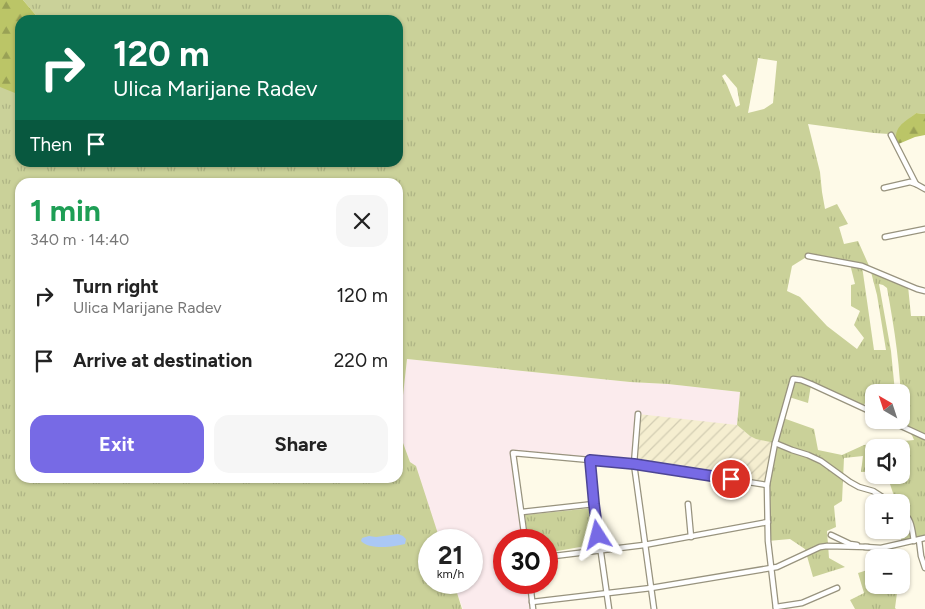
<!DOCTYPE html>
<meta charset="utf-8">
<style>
:root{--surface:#fff;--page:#f6f6f6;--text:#222;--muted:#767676;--accent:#776ae5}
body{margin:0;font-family:Figtree,sans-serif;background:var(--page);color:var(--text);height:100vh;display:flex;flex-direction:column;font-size:19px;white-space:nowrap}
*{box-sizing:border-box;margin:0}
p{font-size:16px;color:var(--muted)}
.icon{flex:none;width:28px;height:28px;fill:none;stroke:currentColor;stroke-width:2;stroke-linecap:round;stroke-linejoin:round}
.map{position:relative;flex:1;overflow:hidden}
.side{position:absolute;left:15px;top:178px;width:388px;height:305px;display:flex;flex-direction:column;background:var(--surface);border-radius:15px;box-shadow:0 1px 4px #0004}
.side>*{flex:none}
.guide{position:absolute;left:15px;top:15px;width:388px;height:152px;border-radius:15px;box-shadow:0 1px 4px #0004;background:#0b6e4f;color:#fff;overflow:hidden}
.needle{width:32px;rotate:321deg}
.buttons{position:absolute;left:865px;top:384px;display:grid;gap:10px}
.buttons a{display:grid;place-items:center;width:45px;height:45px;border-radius:10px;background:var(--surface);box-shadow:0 1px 4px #0004;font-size:25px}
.speed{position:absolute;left:418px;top:529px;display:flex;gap:10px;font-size:25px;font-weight:700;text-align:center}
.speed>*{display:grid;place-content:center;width:65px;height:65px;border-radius:50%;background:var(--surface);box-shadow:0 1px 4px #0004;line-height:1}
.speed small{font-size:12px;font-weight:400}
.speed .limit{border:8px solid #d22;background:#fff;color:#111}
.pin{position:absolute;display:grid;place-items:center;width:42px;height:42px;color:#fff;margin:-21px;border:2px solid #fff;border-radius:50%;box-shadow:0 1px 5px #0007}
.me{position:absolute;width:55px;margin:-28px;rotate:351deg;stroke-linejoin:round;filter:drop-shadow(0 0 4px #0008)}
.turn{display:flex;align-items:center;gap:18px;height:105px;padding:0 15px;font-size:22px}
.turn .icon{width:65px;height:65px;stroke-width:2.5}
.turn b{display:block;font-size:35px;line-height:42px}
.then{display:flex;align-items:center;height:48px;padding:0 15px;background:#0003;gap:10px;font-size:19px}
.round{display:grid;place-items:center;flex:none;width:52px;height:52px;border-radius:15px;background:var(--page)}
.head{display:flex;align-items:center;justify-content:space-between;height:85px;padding:0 15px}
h1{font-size:30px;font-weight:700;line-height:38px;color:#1e9e55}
.action{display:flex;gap:10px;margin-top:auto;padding:10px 15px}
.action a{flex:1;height:58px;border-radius:15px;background:var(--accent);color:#fff;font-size:20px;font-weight:700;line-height:58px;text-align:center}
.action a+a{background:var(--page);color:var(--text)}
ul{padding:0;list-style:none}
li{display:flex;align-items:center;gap:15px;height:65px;padding:0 15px}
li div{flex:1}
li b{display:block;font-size:19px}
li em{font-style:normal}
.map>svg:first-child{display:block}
.commercial{fill:#fbebed}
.industrial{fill:url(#industrial-furrows)}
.grass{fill:url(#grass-tufts);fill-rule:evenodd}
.forest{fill:url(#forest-firs)}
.water{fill:#aac8f5}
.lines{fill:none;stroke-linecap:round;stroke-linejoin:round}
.street-casing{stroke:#98937e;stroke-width:7}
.street{stroke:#fff;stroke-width:4.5}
.route-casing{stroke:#4d4595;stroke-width:12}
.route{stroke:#776ae5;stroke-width:9}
</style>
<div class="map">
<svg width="925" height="609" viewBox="0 0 925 609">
<defs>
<pattern id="industrial-furrows" width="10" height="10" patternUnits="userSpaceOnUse" patternTransform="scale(1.25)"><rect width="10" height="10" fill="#f5eed0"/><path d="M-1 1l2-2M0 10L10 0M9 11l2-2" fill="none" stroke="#d3cdb3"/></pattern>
<pattern id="grass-tufts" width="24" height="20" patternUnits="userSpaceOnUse" patternTransform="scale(1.25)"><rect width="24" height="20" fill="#cad199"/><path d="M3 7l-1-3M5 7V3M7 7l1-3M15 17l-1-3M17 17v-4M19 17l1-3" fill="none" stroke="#aeb484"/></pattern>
<pattern id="forest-firs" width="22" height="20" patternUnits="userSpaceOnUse" patternTransform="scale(1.25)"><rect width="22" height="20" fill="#bbc567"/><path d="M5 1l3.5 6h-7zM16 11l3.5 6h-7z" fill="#99a155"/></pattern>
</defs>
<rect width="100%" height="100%" fill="#fefae8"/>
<path class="commercial" d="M407,359L630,382L668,384L740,392L737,425L716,423L634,464L583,457L513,453L525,540H504V582L530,583L533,609H463L453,583L471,582V540H439L399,432Z"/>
<path class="industrial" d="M638,414L737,425L750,436L775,443L767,485L634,464Z"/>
<g class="grass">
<path d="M23,0H925V114L916,113L908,120L896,145L889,134L874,133L808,124L820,172L822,192L825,209L837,204L848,224L839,227L844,244L858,241L870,268L862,266L874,350H886L877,295L871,272L887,277L898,283L901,282L908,286L911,316H925V538L901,544V502H896L887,475H901V448H874V472H861L863,456L844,458L842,501L834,506L836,527L827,531L829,558L845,567L813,577L805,549L790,539L768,541L767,485L775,443L756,439L750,436L737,425L740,392L668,384L630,382L407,359L399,432L410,462L416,466L440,540H429V582L454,583L462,609H0V83L20,67V162H398V20H40ZM758,58L777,61L773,103L764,109L748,113ZM725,74L737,88L740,105L736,107L727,85L722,76ZM20,182H398V478H20ZM808,256L850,264L855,284L851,285V306L860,311L854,325L864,338L857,349L827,326L800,297L787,291L792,266ZM879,284L883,285L887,288C895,332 902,376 901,420H888C899,425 911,429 914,440L864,445L842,455L818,450L814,429L783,418L789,397L808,403L811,385L862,408L870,395H874V392H895L891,351Z"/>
<path d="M592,508L597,544L546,553V540H528L525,515Z"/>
<path d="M874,568V585H886L888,590L897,593L895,608L896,609H855L850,600L864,593L858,573Z"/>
</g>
<g class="forest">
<path d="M0,0H23L40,20H20V95L0,87Z"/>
<path d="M916,113L925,114V135L915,137L896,145C894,125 903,124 916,113Z"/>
</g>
<path class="water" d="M398,534L403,536L406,539L405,544C394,547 369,550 361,541L362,538L369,536L376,537Z"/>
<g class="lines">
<defs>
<g id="street">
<path d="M891,135L916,184"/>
<path d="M884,188L910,182L916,184L925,189"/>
<path d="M885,237L925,229"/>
<path d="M808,256L862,266L917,289L925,291"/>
<path d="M638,414L634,464L654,609"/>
<path d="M888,420L925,437"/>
<path d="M775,443L792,450L808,455L821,461L850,482L859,487L873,491L890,502"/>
<path d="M590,460L594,504L609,609"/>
<path d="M688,504L691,537"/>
<path d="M901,511C912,518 912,530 914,541"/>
<path d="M522,512L594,504"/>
<path d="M831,535L850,544L857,545"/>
<path d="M525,540L513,453L634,464L767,485"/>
<path d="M919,540L921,556L925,568"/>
<path d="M865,547L881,548L925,538"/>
<path d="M546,557L644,545L768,522"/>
<path d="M530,582L533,609"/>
<path d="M532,602L651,588L777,567L820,547L827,546L868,547"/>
<path d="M776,607L802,603L837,588"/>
<path d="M776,609L768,541L767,485L775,443L793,379L801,380L811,384L874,413"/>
</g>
</defs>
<use href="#street" class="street-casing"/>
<use href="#street" class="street"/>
</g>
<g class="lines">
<defs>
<path id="route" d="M598,535L594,504L590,460L634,464L731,479"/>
</defs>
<use href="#route" class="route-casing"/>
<use href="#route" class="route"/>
</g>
</svg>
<div class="buttons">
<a><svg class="needle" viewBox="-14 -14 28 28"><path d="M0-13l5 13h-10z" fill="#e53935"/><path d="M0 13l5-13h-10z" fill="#767676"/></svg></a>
<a><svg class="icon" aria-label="sound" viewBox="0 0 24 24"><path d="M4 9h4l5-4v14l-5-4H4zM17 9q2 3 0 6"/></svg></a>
<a>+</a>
<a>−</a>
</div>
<div class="speed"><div>21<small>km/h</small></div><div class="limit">30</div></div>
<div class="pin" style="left:731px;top:479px;background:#d93025"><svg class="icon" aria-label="arrive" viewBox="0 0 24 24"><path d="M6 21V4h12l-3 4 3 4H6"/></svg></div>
<svg class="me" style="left:598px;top:535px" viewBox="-20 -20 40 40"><path d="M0-17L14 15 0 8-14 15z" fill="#776ae5" stroke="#fff" stroke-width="4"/></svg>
<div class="guide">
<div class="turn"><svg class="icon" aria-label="right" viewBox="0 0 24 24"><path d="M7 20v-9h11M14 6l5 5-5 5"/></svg><div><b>120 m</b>Ulica Marijane Radev</div></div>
<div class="then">Then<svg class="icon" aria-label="arrive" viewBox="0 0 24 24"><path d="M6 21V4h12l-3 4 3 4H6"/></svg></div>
</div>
<section class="side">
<div class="head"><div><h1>1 min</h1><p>340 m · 14:40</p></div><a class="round"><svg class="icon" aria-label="close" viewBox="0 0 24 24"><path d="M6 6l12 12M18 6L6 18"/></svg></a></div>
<ul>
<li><svg class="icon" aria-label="right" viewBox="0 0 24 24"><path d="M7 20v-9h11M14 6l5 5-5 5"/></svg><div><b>Turn right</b><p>Ulica Marijane Radev</p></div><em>120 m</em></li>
<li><svg class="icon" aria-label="arrive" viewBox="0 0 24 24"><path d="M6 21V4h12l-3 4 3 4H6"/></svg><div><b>Arrive at destination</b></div><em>220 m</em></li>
</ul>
<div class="action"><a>Exit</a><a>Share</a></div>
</section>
</div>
